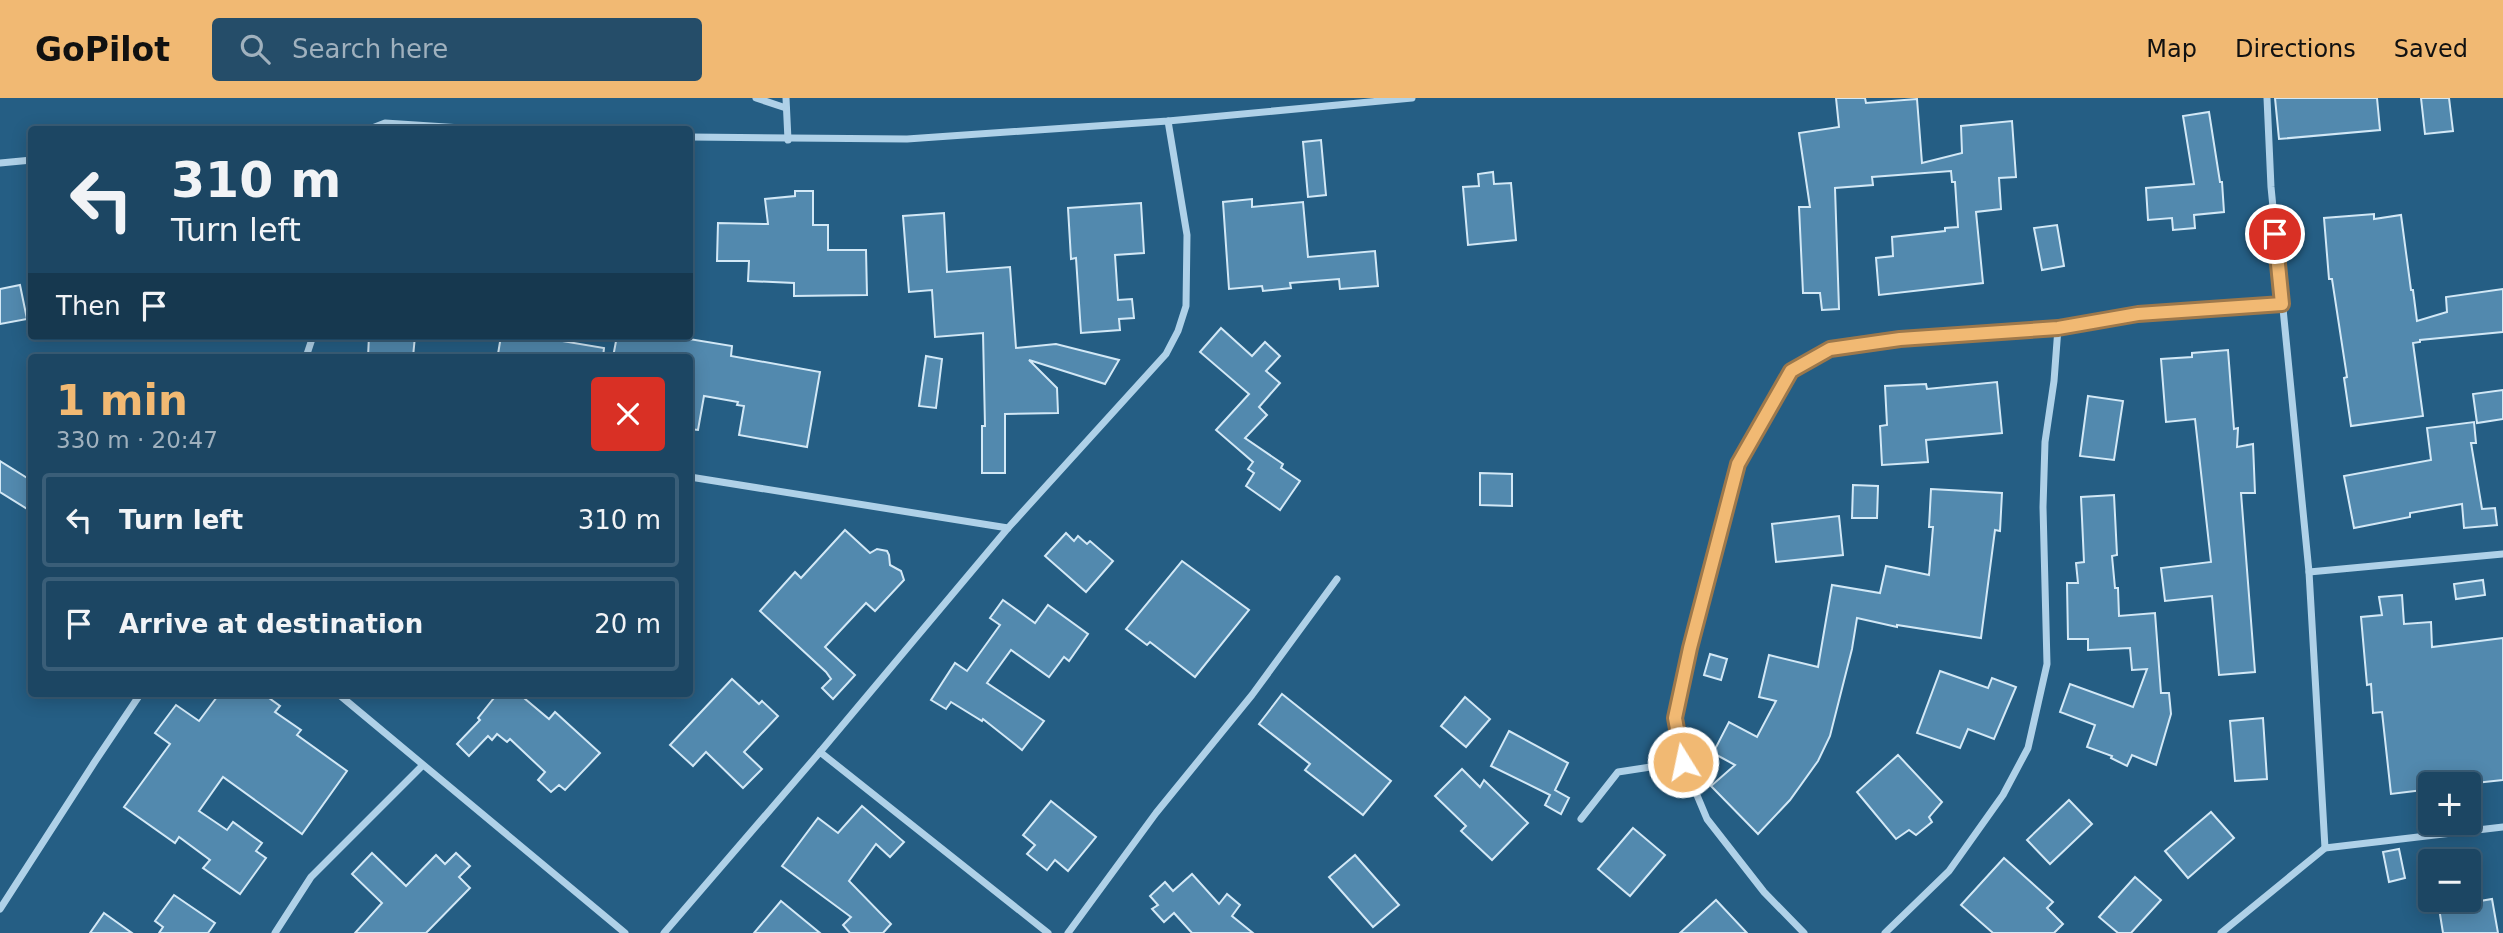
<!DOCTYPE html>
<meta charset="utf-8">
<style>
:root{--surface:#1c4663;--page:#254d69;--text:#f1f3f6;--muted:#a0b1be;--line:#3a5e78;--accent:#f1b973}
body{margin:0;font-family:"DejaVu Sans",sans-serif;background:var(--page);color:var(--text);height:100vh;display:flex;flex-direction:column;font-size:26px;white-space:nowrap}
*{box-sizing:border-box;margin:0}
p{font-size:23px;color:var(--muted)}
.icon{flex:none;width:38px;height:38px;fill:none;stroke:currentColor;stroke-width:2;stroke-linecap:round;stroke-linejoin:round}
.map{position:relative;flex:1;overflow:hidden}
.side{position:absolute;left:28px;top:256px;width:665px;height:343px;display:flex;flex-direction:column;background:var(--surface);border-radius:7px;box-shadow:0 4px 18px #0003,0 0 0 2px var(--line)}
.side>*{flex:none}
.guide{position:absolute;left:28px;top:28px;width:665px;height:214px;border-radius:7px;box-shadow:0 4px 18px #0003,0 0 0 2px var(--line);background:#1c4663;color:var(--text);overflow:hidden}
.fabs{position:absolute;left:2418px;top:674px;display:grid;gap:14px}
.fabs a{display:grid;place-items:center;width:63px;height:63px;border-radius:7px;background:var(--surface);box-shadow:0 4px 18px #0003,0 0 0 2px var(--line);font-size:35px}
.pin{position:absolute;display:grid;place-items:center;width:60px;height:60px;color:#fff;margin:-30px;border:4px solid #fff;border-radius:50%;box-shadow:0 2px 7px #0007}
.me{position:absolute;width:77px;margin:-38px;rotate:350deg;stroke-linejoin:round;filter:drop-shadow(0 0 5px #0008)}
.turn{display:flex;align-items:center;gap:24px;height:147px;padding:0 28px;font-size:32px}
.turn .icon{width:91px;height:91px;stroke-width:2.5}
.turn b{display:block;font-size:49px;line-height:60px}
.then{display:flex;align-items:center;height:66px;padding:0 28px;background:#0003;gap:14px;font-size:26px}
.round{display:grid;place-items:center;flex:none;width:74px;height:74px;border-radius:7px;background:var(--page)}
.summary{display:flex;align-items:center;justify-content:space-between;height:119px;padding:0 28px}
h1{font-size:42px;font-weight:800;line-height:52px;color:var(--accent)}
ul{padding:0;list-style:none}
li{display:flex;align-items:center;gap:21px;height:94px;margin:0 14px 10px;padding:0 14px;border:4px solid var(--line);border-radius:7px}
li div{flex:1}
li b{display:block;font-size:26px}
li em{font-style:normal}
header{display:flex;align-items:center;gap:42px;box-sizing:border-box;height:98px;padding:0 35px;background:var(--accent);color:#111}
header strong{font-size:33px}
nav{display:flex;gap:38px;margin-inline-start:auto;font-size:24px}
.search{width:490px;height:63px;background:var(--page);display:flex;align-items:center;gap:18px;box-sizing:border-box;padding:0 24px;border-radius:7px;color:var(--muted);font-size:26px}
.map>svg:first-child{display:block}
.building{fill:#5289ae;stroke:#d2e8f6;stroke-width:2}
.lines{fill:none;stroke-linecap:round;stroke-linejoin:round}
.minor{stroke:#afd1e8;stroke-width:7}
.route-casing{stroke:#9d784b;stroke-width:18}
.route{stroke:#f1b973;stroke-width:12}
</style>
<header>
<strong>GoPilot</strong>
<div class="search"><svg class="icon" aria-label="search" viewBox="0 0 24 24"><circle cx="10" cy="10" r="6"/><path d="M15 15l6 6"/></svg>Search here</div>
<nav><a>Map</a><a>Directions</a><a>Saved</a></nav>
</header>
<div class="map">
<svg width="2503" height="835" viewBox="0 0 2503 835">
<rect width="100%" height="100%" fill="#255e84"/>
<g class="building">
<path d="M1836,0H1865L1866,5L1917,1L1922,65L1962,55L1961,28L2012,23L2016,79L1999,80L2001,111L1976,114L1983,185L1879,197L1876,160L1893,158L1892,139L1945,133V130L1958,129L1955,84H1952L1951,73L1872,79L1873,87L1835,90L1839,211L1822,212L1820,195H1803L1799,109H1810L1799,35L1839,29Z"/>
<path d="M2275,0H2377L2380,32L2279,41Z"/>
<path d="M2421,0H2449L2453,33L2425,36Z"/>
<path d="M2209,14L2220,84H2222L2224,114L2194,117L2195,130L2173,132L2172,120L2148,122L2146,90L2194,86L2183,18Z"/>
<path d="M1321,42L1326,97L1308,99L1303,44Z"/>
<path d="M1493,74L1494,86L1511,85L1516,142L1468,147L1463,89L1479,88L1478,76Z"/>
<path d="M795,93H813V127H828V152H866L867,197L794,198V185L748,183L749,163H717L718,125L768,126L765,101L795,98Z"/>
<path d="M1252,101V109L1303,104L1308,159L1375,153L1378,188L1340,191L1339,181L1290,185L1291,190L1263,193L1262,188L1229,191L1223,104Z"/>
<path d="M1141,105L1144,155L1115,157L1118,202L1132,201L1134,220L1119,221L1120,232L1081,235L1076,160L1071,161L1068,110Z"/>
<path d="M944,115L947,174L1010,169L1016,250L1056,246L1119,262L1105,286L1029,262L1057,290L1058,315L1005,316V375H982V328H985L983,235L935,239L932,192L909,194L903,118Z"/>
<path d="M2374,116V121L2401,117L2411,192H2413L2417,223L2447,214L2446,199L2503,191V234L2420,242V244L2413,245L2423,318L2351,328L2344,280L2347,279L2332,181H2329L2324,120Z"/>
<path d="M2057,127L2064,168L2042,172L2034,130Z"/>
<path d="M20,187L27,221L0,226V191Z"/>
<path d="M1221,230L1252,258L1265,244L1280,258L1266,273L1280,285L1259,309L1267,317L1245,340L1283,366L1281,370L1300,383L1280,412L1246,388L1254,375L1248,371L1253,364L1216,332L1249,296L1200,254Z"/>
<path d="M369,238H415L413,259H368Z"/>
<path d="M501,238H557L556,242L604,250L603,259H512L498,256Z"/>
<path d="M617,238H671L732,248L731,258L820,274L807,349L739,337L744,308L737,307L738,304L704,298L698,332L690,331V259H613Z"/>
<path d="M2228,252L2234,331L2238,330L2237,349L2253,346L2255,395H2241L2255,574L2219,577L2212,498L2165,503L2161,470L2211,464L2195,321L2166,324L2161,261L2192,259V255Z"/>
<path d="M926,258L942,261L936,310L919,308Z"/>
<path d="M1997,284L2002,335L1926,342L1928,364L1882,367L1880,328L1887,327L1885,288L1926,286L1927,291Z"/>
<path d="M2503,292V321L2477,325L2473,296Z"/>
<path d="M2088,298L2123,303L2114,362L2080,358Z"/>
<path d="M2474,324L2476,345H2471L2482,411L2495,410L2497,427L2464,430L2462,406L2410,415V419L2354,430L2344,378L2431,362L2427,330Z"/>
<path d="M0,363L32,383V414L0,394Z"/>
<path d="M1480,375L1512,376V408L1480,407Z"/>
<path d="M1853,387L1878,388L1877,420H1852Z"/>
<path d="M1931,391L2002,395L2000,433L1995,432L1981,540L1897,527V529L1857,520L1852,551L1830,638L1818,663L1790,702L1758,736L1711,688L1735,667L1713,655L1729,624L1757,639L1776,603L1759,599L1769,557L1818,569L1832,487L1880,495L1886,468L1929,477L1933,429H1929Z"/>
<path d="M2114,397L2117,457L2112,458L2115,490H2118L2119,518L2155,515L2161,595H2169L2171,616L2156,667L2132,657L2127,668L2111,660L2112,658L2087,649L2095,627L2060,614L2070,586L2133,609L2147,571L2132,572L2130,550L2088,552V541H2068L2067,485H2078L2076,465L2084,464L2081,399Z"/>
<path d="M1839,418L1843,457L1776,464L1772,426Z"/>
<path d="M845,432L870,455L877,451L887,453L889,457L890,467L901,473L904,482L875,513L866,505L825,549L855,577L833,601L822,590L831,581L826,574L760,513L795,474L801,480Z"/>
<path d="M1066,435L1074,443L1078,438L1087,446L1090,443L1113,463L1086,494L1045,458Z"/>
<path d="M1182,463L1249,512L1195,579L1150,544L1147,547L1126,531Z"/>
<path d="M2483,482L2485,497L2456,501L2454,486Z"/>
<path d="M2402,497L2404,526L2431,524L2432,549L2503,540V682L2466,686H2431V691L2391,696L2382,614L2373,615L2371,586L2367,587L2361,519L2382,517L2379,499Z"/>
<path d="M1003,502L1035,525L1048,507L1088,536L1069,563L1064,559L1049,579L1011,552L987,585L1044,623L1022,652L983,621L982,623L951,604L946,611L931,602L955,565L967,573L1000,527L990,520Z"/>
<path d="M1710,556L1727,561L1721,582L1704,577Z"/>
<path d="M1940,573L1988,590L1992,580L2016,589L1994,641L1968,631L1960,650L1917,635Z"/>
<path d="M732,581L759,606L762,603L778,618L744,654L762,671L743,690L706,654L693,668L670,647Z"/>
<path d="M220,595H262L280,608L275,614L301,632L297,637L347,673L302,736L223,679L199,713L227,732L233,724L262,745L256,753L266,760L240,796L203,770L210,762L179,739L175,745L124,709L170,646L155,635L176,607L199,623Z"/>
<path d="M498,595H518L549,621L555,614L600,655L565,692L559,687L551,694L538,682L545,674L510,641L507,644L497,636L492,642L488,638L469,658L457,646L480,622L478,620Z"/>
<path d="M1282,596L1391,683L1363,717L1305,672L1310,666L1259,626Z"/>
<path d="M1465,599L1490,621L1466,649L1441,628Z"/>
<path d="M2263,620L2267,681L2235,683L2230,623Z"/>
<path d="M1509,633L1568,665L1555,692L1569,700L1561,716L1545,707L1550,697L1491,668Z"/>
<path d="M1898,657L1942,704L1929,719L1932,724L1916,737L1909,732L1896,741L1857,694Z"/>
<path d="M1462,671L1480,689L1484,682L1528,725L1492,762L1461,733L1466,728L1435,698Z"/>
<path d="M2069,702L2092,726L2050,766L2027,742Z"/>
<path d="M1051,703L1096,739L1068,773L1055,762L1047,772L1027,756L1035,747L1023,737Z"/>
<path d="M862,708L904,744L890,759L876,746L849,783L891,826L883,835H850L843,827L851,819L782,768L818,720L838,735Z"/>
<path d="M2211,714L2234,740L2188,780L2165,753Z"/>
<path d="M1633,730L1665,757L1630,798L1598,771Z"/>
<path d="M2399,751L2405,780L2389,784L2383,754Z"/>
<path d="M372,755L406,788L436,757L445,766L456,755L470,768L459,779L470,790L426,835H355L382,805L352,776Z"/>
<path d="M1355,757L1399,807L1373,829L1329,779Z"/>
<path d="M2004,760L2053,804L2047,810L2063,826L2054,835H1993L1961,807Z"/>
<path d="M1192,776L1219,806L1227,796L1240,807L1232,818L1253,835H1192L1174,815L1164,824L1152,811L1158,807L1150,798L1165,784L1173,793Z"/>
<path d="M2135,779L2161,802L2131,835H2118L2099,819Z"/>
<path d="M174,797L215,825L208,835H159L163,829L155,823Z"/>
<path d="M2492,801L2498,835H2443L2439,810Z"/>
<path d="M1716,802L1747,835H1680Z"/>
<path d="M781,803L820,835H754Z"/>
<path d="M104,815L132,835H90Z"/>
</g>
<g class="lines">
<g class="minor">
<path d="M756,0L786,10"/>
<path d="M786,0L788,42"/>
<path d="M2267,0L2271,89L2309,474L2325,750"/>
<path d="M367,32L385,25L492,32"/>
<path d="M690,39L907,41L1168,23L1412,0"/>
<path d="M0,65L32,62"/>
<path d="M306,259L313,238"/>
<path d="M690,379L1008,430"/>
<path d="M2309,474L2503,456"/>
<path d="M337,595L625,835"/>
<path d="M820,654L1008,430L1166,256L1178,233L1186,208L1187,137L1168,23"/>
<path d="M1581,721L1618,674L1683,664"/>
<path d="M0,811L94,665L141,595"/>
<path d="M275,835L311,779L422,668"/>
<path d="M664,835L820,654L1048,835"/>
<path d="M1068,835L1156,715L1252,597L1337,481"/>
<path d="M1804,835L1764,794L1707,721L1683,664L1675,620L1690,550L1738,366L1791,273L1830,251L1900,241L2058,230L2138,216L2282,206"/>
<path d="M1885,835L1949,773L2003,697L2028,650L2047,566L2043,409L2045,344L2054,283L2058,230"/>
<path d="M2221,835L2325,750L2503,729"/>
</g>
</g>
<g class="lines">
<defs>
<path id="route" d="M1683,664L1675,620L1690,550L1738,366L1791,273L1830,251L1900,241L2058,230L2138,216L2282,206L2275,136"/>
</defs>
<use href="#route" class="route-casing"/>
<use href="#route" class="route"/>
</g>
</svg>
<div class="fabs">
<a>+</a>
<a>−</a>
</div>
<div class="pin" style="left:2275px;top:136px;background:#d93025"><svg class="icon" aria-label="arrive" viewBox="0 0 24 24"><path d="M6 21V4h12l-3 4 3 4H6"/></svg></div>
<svg class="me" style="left:1683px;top:664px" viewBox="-20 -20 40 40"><circle r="17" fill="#f1b973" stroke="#fff" stroke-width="3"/><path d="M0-11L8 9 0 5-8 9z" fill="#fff"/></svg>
<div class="guide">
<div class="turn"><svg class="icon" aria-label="left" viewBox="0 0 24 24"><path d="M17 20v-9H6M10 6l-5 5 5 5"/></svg><div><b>310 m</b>Turn left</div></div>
<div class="then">Then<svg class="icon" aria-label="arrive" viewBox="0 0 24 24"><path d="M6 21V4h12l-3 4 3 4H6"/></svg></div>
</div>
<section class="side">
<div class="summary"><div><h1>1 min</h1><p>330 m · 20:47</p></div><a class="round" style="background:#d93025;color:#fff"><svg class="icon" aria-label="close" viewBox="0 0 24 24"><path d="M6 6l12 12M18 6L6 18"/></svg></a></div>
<ul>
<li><svg class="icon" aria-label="left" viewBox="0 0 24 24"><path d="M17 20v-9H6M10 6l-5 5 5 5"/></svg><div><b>Turn left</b></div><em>310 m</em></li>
<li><svg class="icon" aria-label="arrive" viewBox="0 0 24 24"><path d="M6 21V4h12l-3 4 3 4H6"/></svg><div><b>Arrive at destination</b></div><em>20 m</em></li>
</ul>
</section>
</div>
